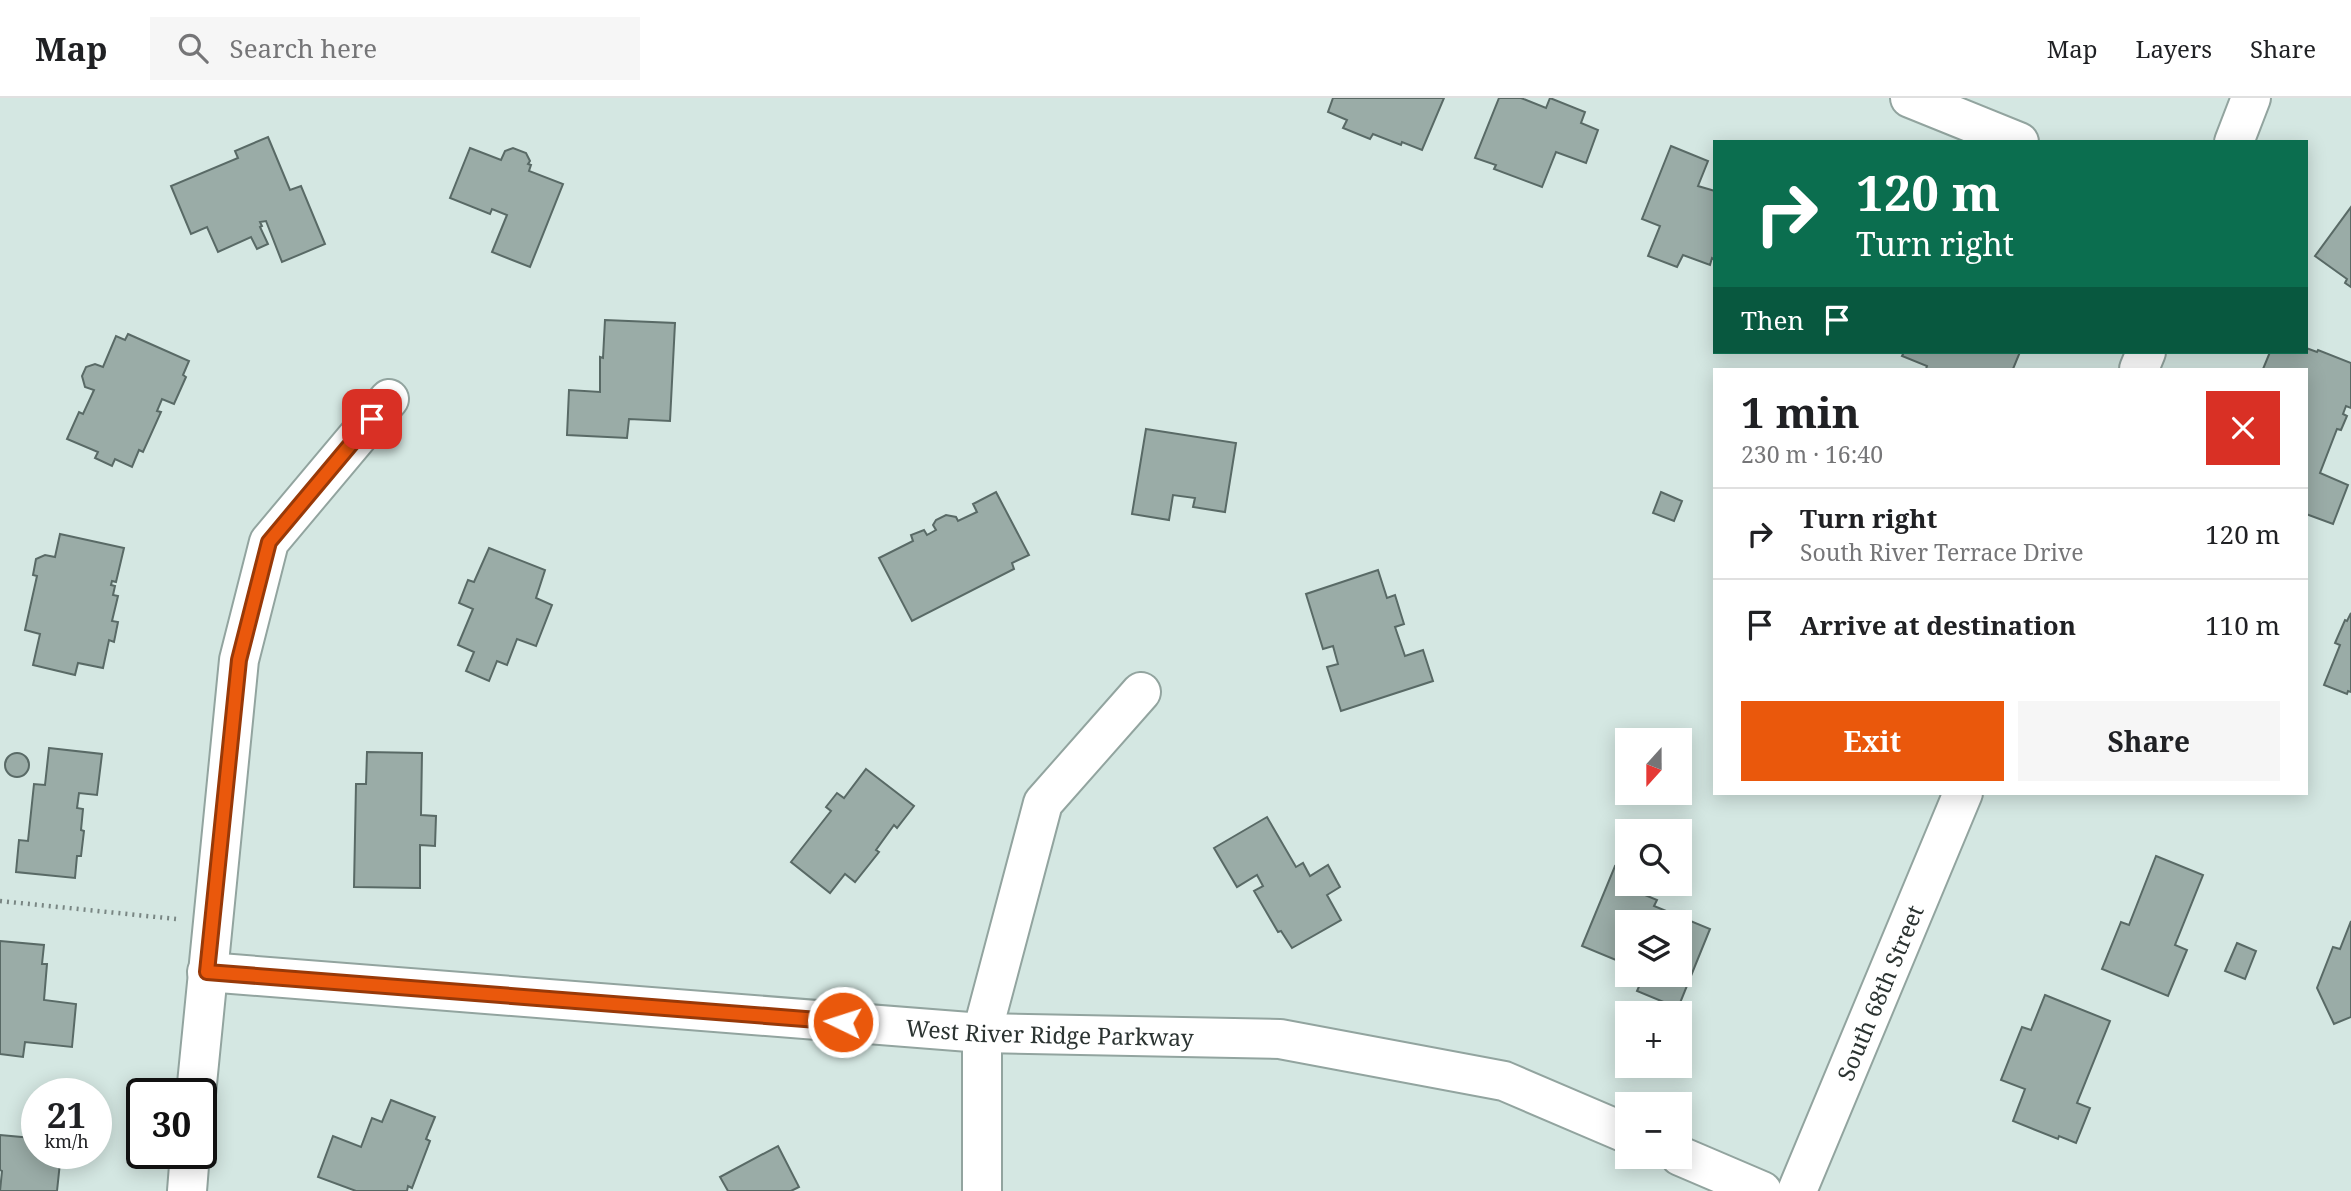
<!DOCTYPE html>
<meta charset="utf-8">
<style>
:root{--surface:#fff;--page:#f6f6f6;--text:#202124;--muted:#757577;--line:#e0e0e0;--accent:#ea580c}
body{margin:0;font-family:"Noto Serif",serif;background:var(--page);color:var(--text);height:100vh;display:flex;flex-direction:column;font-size:26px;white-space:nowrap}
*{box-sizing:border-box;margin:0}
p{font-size:23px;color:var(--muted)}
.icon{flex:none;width:38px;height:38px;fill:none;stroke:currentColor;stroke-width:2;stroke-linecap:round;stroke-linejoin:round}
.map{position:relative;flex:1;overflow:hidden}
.sheet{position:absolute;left:1713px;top:270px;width:595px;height:427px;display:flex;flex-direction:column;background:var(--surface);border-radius:0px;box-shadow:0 4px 18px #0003}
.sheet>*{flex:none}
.banner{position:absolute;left:1713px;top:42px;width:595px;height:214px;border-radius:0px;box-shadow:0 4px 18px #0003;background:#0b6e4f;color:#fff;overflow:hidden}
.needle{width:46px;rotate:201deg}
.controls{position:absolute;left:1615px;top:630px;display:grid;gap:14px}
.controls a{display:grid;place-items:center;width:77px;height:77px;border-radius:0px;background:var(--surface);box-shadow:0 4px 18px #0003;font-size:35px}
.speed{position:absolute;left:21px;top:980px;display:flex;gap:14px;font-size:35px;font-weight:700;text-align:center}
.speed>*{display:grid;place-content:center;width:91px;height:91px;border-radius:50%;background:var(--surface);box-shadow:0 4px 18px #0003;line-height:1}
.speed small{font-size:18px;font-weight:400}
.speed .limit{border:4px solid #111;border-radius:10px;background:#fff;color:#111}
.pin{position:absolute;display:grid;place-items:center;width:60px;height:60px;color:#fff;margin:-30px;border-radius:14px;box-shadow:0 4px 10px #0006}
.me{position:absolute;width:77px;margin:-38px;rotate:274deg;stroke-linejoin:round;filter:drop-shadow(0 0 5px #0008)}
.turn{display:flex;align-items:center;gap:24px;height:147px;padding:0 28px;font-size:32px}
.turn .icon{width:91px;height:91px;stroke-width:2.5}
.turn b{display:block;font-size:49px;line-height:60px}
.then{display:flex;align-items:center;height:66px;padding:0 28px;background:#0003;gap:14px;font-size:26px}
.round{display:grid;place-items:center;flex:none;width:74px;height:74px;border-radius:0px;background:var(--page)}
.head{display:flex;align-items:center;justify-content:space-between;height:119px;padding:0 28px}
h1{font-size:42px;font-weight:700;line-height:52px}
.button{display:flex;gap:14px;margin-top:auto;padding:14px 28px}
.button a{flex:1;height:80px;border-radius:0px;background:var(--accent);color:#fff;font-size:28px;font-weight:700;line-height:80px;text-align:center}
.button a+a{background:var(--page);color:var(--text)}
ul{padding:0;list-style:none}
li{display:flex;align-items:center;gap:21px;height:91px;padding:0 28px;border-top:2px solid var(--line)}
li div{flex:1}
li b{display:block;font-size:26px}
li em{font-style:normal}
header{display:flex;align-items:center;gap:42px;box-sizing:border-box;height:98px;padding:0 35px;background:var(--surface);border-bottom:2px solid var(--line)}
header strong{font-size:33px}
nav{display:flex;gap:38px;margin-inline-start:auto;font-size:24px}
.search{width:490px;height:63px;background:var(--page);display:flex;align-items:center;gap:18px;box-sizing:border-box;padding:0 24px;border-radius:0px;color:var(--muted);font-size:26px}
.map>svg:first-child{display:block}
.building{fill:#9aaca7;stroke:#596a66;stroke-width:2}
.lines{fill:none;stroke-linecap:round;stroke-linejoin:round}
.minor-casing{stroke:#92a49f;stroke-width:42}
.tertiary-casing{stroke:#92a49f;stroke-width:42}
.path{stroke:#798683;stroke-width:4.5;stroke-dasharray:2 5;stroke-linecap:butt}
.minor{stroke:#fff;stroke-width:38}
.tertiary{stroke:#fff;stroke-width:38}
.route-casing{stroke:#983908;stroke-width:18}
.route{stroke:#ea580c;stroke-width:12}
.labels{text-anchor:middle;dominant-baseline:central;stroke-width:5;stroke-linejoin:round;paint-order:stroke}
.street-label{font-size:23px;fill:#2b3331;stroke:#d4e7e2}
</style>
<header>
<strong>Map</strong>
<div class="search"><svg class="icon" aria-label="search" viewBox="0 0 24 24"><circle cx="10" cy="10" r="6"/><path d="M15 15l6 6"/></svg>Search here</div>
<nav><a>Map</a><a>Layers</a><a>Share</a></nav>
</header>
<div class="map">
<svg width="2351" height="1093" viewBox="0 0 2351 1093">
<rect width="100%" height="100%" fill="#d4e7e2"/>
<g class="building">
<path d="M1333,0H1444L1422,52L1402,44L1401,47L1373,36L1370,41L1343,30L1347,22L1328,14Z"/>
<path d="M1499,0H1521L1546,10L1550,0L1585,14L1581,25L1598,32L1586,65L1556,54L1542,89L1494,71L1496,67L1475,60Z"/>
<path d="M268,39L290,92L301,88L325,146L282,164L266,123L260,124L262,128L260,129L268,146L257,151L251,139L218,154L207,129L191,136L171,88L238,60L235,53Z"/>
<path d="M1671,48L1708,63L1698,88L1715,93V162L1712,160L1710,167L1683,157L1677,169L1648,158L1660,128L1642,121Z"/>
<path d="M470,50L501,62L505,53L513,50L526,55L530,63L528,66L531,67L529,73L563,86L530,169L492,154L507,117L492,111L490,116L450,100Z"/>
<path d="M2351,109V189L2345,185L2347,181L2315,158Z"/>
<path d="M605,222L675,225L670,323L629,321L627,340L567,337L569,292L600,294V259L603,260Z"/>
<path d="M128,236L189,263L183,277L186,279L174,306L162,301L157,313L161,314L143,354L139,352L132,369L115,361L112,368L95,360L98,354L67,341L79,314L83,316L94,292L85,289L82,278L86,269L95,266L103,269L116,238L125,242Z"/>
<path d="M2306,250L2317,254L2318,252L2351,265V310L2346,308L2343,316L2347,318L2341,332L2337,331L2320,375L2348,387L2333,426L2306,416V271H2263L2270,254H2306Z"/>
<path d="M1904,254H2020L2013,271H1926L1927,268L1902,258Z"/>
<path d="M1146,331L1236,345L1225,414L1193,409L1195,400L1173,397L1169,422L1132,416Z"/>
<path d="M996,394L1029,457L1012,465L1014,471L912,523L879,460L913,443L911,437L924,432L927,437L936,432L933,427L936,422L946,417L956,419L958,423L977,414L973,406Z"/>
<path d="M1661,394L1682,403L1674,423L1653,415Z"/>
<path d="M60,436L124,450L116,484L112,483L111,487L115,488L113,497L118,498L112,523L118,524L114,544L109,542L103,570L78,565L75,577L33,567L40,536L25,532L37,478L33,477L36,461L45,457L55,459Z"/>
<path d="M489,450L545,472L536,500L552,507L536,548L517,541L507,567L497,563L489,583L466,573L474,554L458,547L473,511L459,505L468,482L474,484Z"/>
<path d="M1378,472L1387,500L1395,497L1404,526L1395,529L1405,558L1423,552L1433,583L1341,613L1327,569L1338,566L1333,548L1323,551L1306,496Z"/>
<path d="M2351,515V594L2348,593L2347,596L2324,587L2340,547L2335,545L2345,522L2347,523Z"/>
<path d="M49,650L102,656L97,697L79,695L77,710L83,711L81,732L84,733L81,758H77L75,780L16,774L19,742L28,743L34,686L45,687Z"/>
<path d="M367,654L422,655L421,717L436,718L435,748L420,747V790L354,789L356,686H366Z"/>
<circle cx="17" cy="667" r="12"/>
<path d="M866,671L914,708L897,730L894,727L876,752L879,754L855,784L845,776L830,795L791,764L831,713L826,709L837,695L844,700Z"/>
<path d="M1267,719L1296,769L1303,765L1310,778L1328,767L1340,789L1327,797L1341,822L1292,850L1281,833L1278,834L1254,793L1263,788L1257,777L1237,789L1214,750Z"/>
<path d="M2156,758L2203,777L2175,847L2187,852L2168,898L2102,871L2121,824L2129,827Z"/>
<path d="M1615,768L1628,773V786H1636L1633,792L1657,802L1654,808L1710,831L1678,910L1637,893L1644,877H1680V824H1628V867L1582,848Z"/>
<path d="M2351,823V919L2334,926L2317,890L2333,849L2340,851Z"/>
<path d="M0,843L44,847L42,866H47L44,902L76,906L72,949L25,944L23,959L0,956Z"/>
<path d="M2237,845L2256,853L2245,881L2225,873Z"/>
<path d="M2045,897L2110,923L2077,1005L2090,1010L2076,1045L2059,1038L2058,1041L2013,1023L2025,991L2001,982L2022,929L2031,932Z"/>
<path d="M391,1002L435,1019L426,1041L430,1043L412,1090L408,1088L407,1093H356L318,1079L333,1038L361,1049L372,1020L382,1024Z"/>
<path d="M0,1037L32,1040L31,1045L37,1046V1055H61L57,1093H0L2,1073L0,1072Z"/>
<path d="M778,1048L799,1089L791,1093H728L720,1079Z"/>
</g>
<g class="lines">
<defs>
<g id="minor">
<path d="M1910,0L2019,44"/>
<path id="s1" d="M207,874L982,935L1280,941L1504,983L1628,1036"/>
<path d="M196,996L239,562L269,444L389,301"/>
<path d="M1680,1058L1762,1093"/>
<path d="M187,1093L190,1055"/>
<path d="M982,1093V935L1043,705L1141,594"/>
</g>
<g id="tertiary">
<path d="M2234,44L2251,0"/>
<path d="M2139,271L2146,254"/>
<path id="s2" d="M1797,1093L1963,695"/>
</g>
</defs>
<use href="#minor" class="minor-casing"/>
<use href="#tertiary" class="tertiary-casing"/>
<path class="path" d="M0,803L176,821"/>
<use href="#minor" class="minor"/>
<use href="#tertiary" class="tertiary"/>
</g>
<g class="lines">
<defs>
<path id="route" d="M372,321L269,444L239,562L207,874L843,924"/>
</defs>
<use href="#route" class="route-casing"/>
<use href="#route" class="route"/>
</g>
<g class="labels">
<g class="street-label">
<text stroke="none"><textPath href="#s2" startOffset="215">South 68th Street</textPath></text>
<text stroke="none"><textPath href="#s1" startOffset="845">West River Ridge Parkway</textPath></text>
</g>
</g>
</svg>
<div class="controls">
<a><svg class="needle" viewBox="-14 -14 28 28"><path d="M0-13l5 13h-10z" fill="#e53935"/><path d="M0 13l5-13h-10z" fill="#757577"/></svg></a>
<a><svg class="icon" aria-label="search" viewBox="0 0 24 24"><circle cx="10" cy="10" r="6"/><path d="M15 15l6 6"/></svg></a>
<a><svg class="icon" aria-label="layers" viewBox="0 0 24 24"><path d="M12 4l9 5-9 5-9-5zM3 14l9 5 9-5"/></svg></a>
<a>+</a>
<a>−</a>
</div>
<div class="speed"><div>21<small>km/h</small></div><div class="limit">30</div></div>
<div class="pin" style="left:372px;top:321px;background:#d93025"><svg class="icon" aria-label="arrive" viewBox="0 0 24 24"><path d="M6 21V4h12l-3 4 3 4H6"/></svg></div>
<svg class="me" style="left:843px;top:924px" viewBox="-20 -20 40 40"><circle r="17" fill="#ea580c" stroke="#fff" stroke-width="3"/><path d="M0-11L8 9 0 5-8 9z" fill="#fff"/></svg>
<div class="banner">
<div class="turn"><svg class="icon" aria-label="right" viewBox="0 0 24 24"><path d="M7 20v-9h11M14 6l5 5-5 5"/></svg><div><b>120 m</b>Turn right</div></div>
<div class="then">Then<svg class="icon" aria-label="arrive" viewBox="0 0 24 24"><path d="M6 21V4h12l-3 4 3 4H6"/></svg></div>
</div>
<section class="sheet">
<div class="head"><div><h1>1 min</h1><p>230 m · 16:40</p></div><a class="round" style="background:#d93025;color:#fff"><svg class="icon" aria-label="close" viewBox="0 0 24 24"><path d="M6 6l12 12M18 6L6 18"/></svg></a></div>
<ul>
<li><svg class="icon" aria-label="right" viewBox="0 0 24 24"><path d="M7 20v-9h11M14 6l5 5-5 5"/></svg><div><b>Turn right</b><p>South River Terrace Drive</p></div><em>120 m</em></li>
<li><svg class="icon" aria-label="arrive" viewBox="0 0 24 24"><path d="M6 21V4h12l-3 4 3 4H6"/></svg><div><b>Arrive at destination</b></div><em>110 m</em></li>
</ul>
<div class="button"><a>Exit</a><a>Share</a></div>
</section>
</div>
